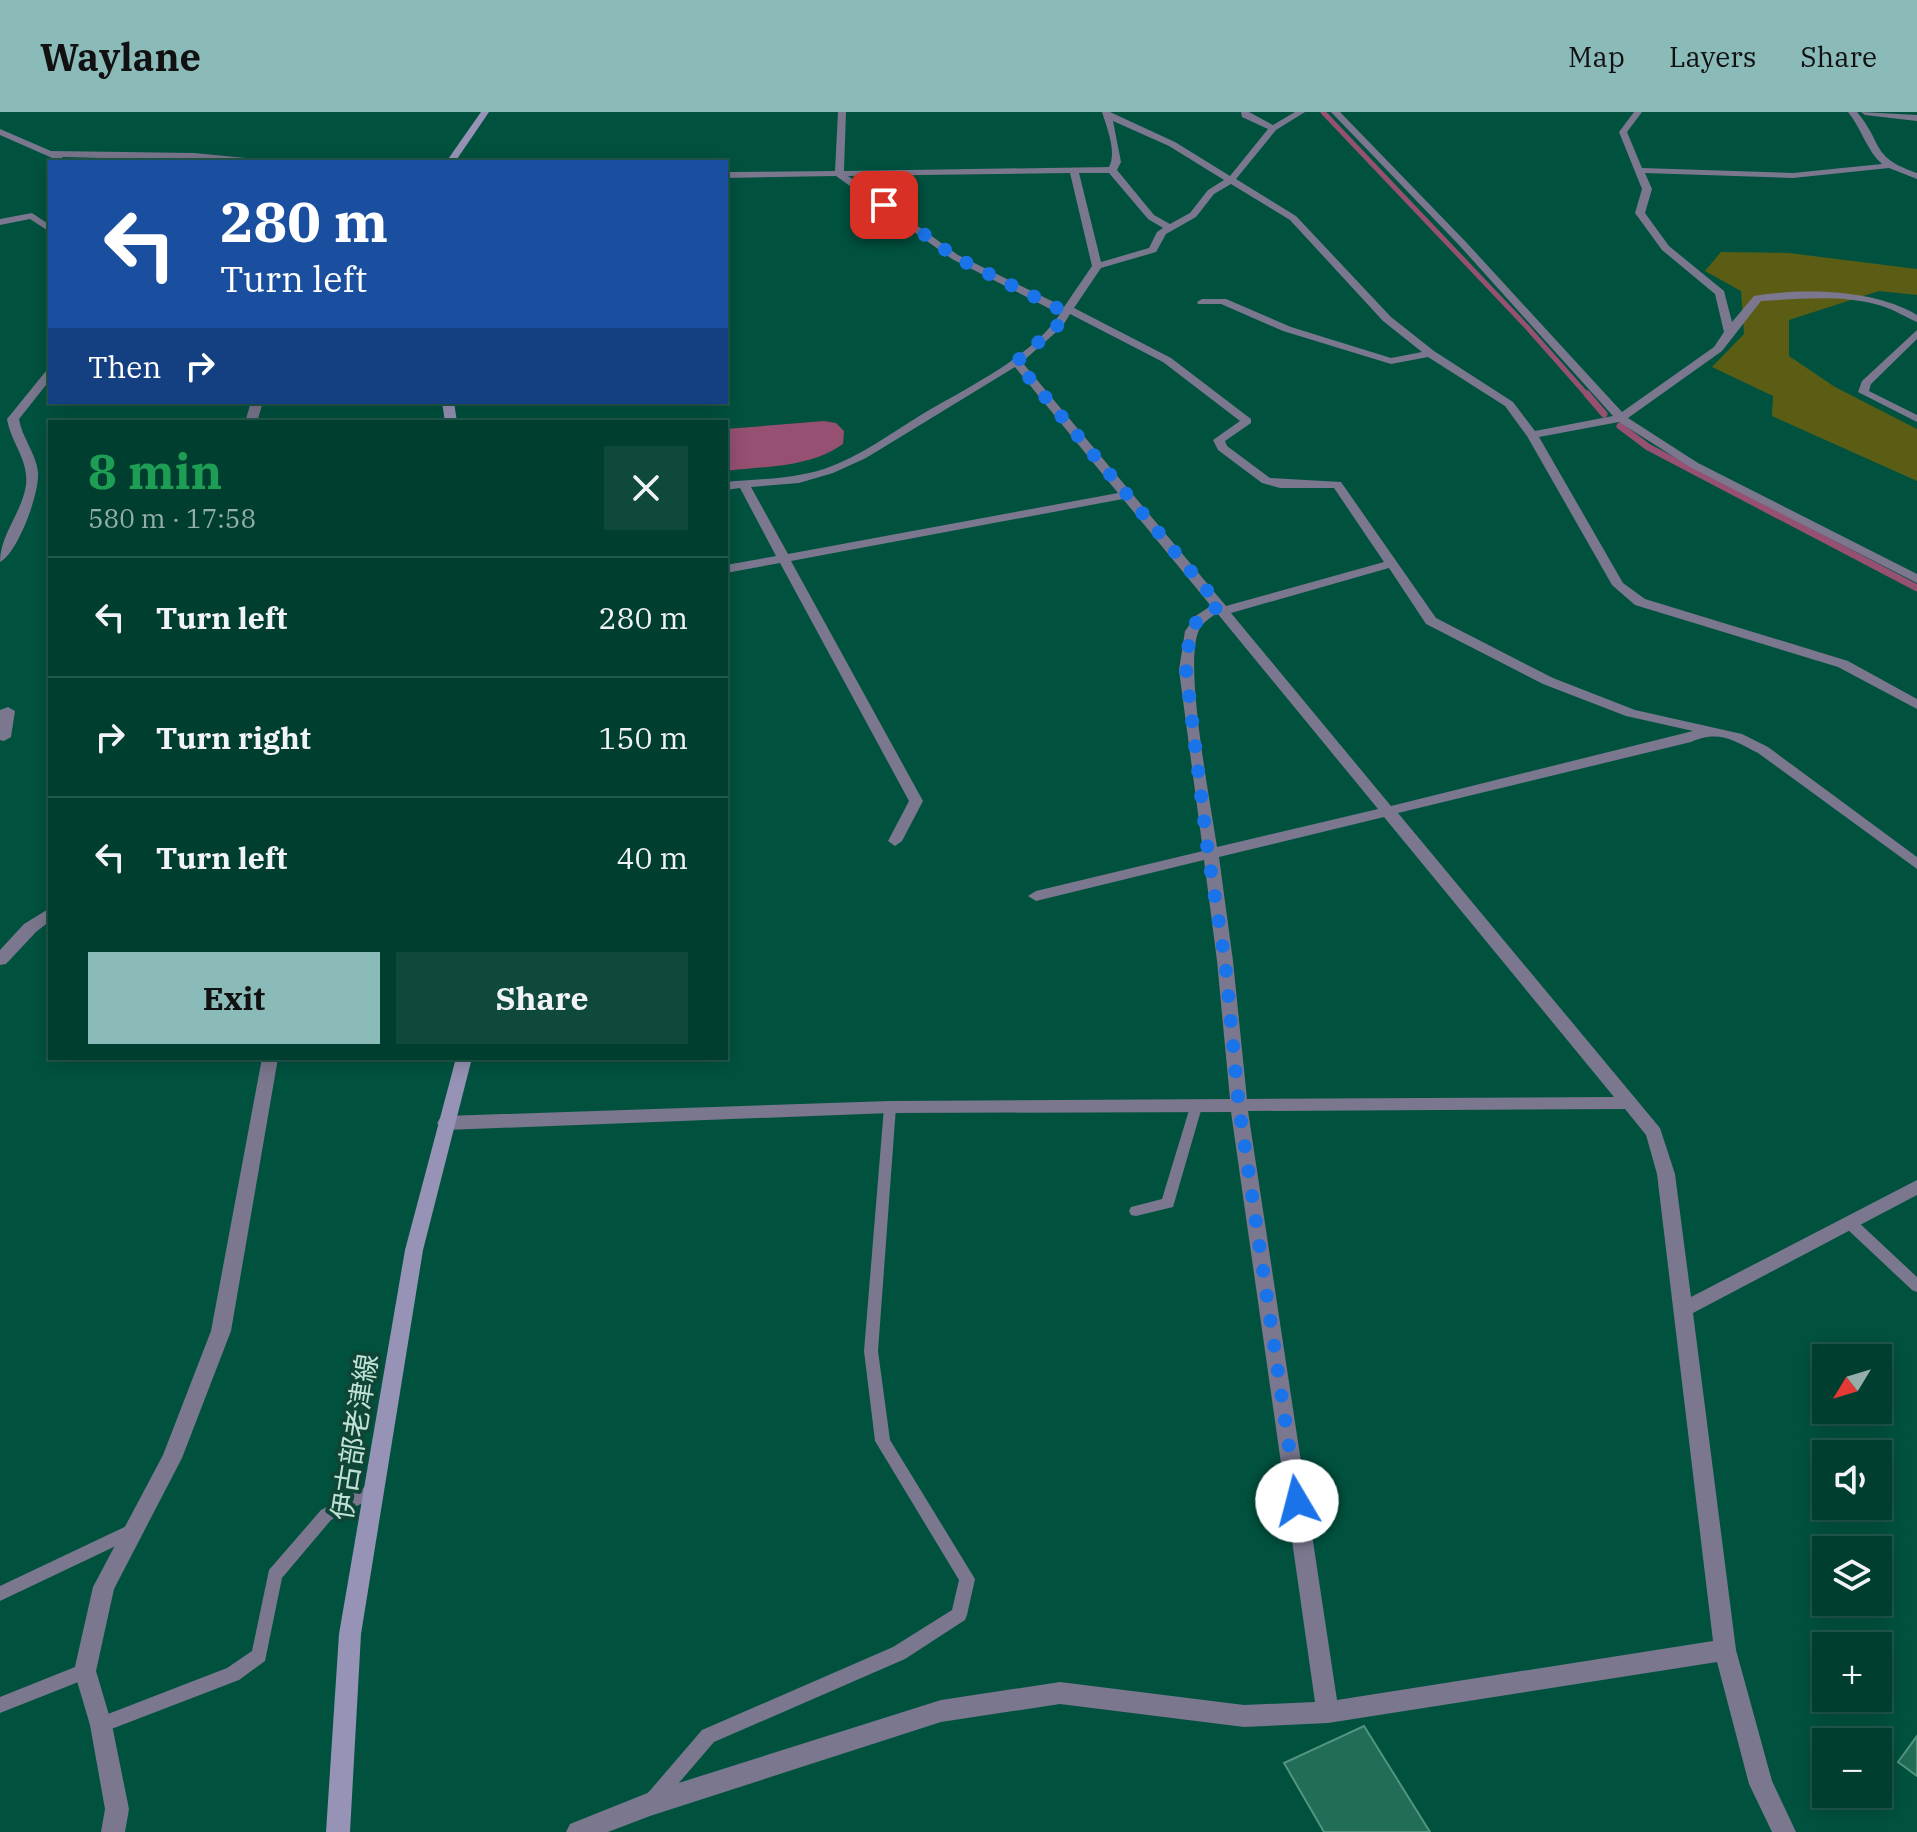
<!DOCTYPE html>
<meta charset="utf-8">
<style>
:root{--surface:#003e2f;--page:#0e493b;--text:#f1f3f6;--muted:#95aeaa;--line:#22574b;--accent:#8bbbb9}
body{margin:0;font-family:"IBM Plex Serif","Noto Sans JP",serif;background:var(--page);color:var(--text);height:100vh;display:flex;flex-direction:column;font-size:30px;white-space:nowrap}
*{box-sizing:border-box;margin:0}
p{font-size:26px;color:var(--muted)}
.icon{flex:none;width:44px;height:44px;fill:none;stroke:currentColor;stroke-width:2;stroke-linecap:round;stroke-linejoin:round}
.map{position:relative;flex:1;overflow:hidden}
.drawer{position:absolute;left:48px;top:308px;width:680px;height:640px;display:flex;flex-direction:column;background:var(--surface);border-radius:0px;box-shadow:0 4px 20px #0003,0 0 0 2px var(--line)}
.drawer>*{flex:none}
.top-card{position:absolute;left:48px;top:48px;width:680px;height:244px;border-radius:0px;box-shadow:0 4px 20px #0003,0 0 0 2px var(--line);background:#1a4fa0;color:#fff;overflow:hidden}
.needle{width:52px;rotate:232deg}
.tools{position:absolute;left:1812px;top:1232px;display:grid;gap:16px}
.tools a{display:grid;place-items:center;width:80px;height:80px;border-radius:0px;background:var(--surface);box-shadow:0 4px 20px #0003,0 0 0 2px var(--line);font-size:40px}
.pin{position:absolute;display:grid;place-items:center;width:68px;height:68px;color:#fff;margin:-34px;border-radius:16px;box-shadow:0 4px 12px #0006}
.me{position:absolute;width:88px;margin:-44px;rotate:352deg;stroke-linejoin:round;filter:drop-shadow(0 0 6px #0008)}
.turn{display:flex;align-items:center;gap:28px;height:168px;padding:0 40px;font-size:36px}
.turn .icon{width:104px;height:104px;stroke-width:2.5}
.turn b{display:block;font-size:56px;line-height:68px}
.then{display:flex;align-items:center;height:76px;padding:0 40px;background:#0003;gap:16px;font-size:30px}
.round{display:grid;place-items:center;flex:none;width:84px;height:84px;border-radius:0px;background:var(--page)}
.head{display:flex;align-items:center;justify-content:space-between;height:136px;padding:0 40px}
h1{font-size:48px;font-weight:800;line-height:60px;color:#1e9e55}
.cta{display:flex;gap:16px;margin-top:auto;padding:16px 40px}
.cta a{flex:1;height:92px;border-radius:0px;background:var(--accent);color:#111;font-size:32px;font-weight:800;line-height:92px;text-align:center}
.cta a+a{background:var(--page);color:var(--text)}
ul{padding:0;list-style:none}
li{display:flex;align-items:center;gap:24px;height:120px;padding:0 40px;border-top:2px solid var(--line)}
li div{flex:1}
li b{display:block;font-size:30px}
li em{font-style:normal}
header{display:flex;align-items:center;gap:48px;box-sizing:border-box;height:112px;padding:0 40px;background:var(--accent);color:#111}
header strong{font-size:38px}
nav{display:flex;gap:44px;margin-inline-start:auto;font-size:28px}
.map>svg:first-child{display:block}
.green{fill:#5b5d14}
.water{fill:#955072}
.lines{fill:none;stroke-linecap:round;stroke-linejoin:round}
.stream-far1{stroke:#955072;stroke-width:5}
.stream{stroke:#955072;stroke-width:7}
.building{fill:#216d58;stroke:#52957f;stroke-width:2}
.lane{fill:#7a778e;fill-rule:evenodd}
.street{fill:#7a778e;fill-rule:evenodd}
.secondary{fill:#9793b6;fill-rule:evenodd}
.route{stroke:#1a73e8;stroke-width:14;stroke-dasharray:0 25.2}
.labels{text-anchor:middle;dominant-baseline:central;stroke-width:8;stroke-linejoin:round;paint-order:stroke}
.near-street-label{font-size:28px;fill:#c0e1d5;stroke:#0e4536}
</style>
<header>
<strong>Waylane</strong>
<nav><a>Map</a><a>Layers</a><a>Share</a></nav>
</header>
<div class="map">
<svg width="1917" height="1720" viewBox="0 0 1917 1720">
<rect width="100%" height="100%" fill="#00523f"/>
<path class="green" d="M1721,140L1789,141L1917,157V183L1879,179L1789,208V244L1835,275L1917,317V369L1772,304L1773,284L1712,255L1744,222L1741,179L1705,159Z"/>
<path class="water" d="M824,309L836,311L844,319L843,332C809,356 766,354 726,359V317Z"/>
<g class="lines">
<path class="stream-far1" d="M1323,0L1527,215L1588,284"/>
<g class="stream">
<path d="M1587,282L1604,302"/>
<path d="M1620,314L1648,335L1917,476"/>
</g>
</g>
<g class="building">
<path d="M1364,1614L1430,1720H1324L1284,1651Z"/>
<path d="M1917,1624V1664L1898,1650Z"/>
</g>
<g class="lines">
<g class="lane">
<path d="M890,990L895,992L896,995L878,1239L890,1328L975,1467L967,1503L965,1508L905,1547L714,1630L659,1694L653,1697L647,1694L644,1688L647,1682L702,1618L893,1535L952,1498L959,1468L875,1329L864,1239L884,995L885,992Z"/>
<path d="M1196,990L1201,992L1202,995L1173,1095L1136,1104L1131,1103L1129,1099L1131,1095L1162,1087L1190,995L1191,992Z"/>
<path d="M1851,1107L1856,1108L1917,1165V1180L1912,1178L1846,1116L1844,1112L1846,1108Z"/>
<path d="M374,1370L379,1372L382,1377L379,1382L331,1408L282,1466L265,1549L239,1568L101,1621L95,1619L93,1613L95,1607L227,1556L252,1539L269,1458L321,1398Z"/>
<path d="M133,1411L139,1413L141,1418L139,1423L0,1489V1474Z"/>
<path d="M85,1551L91,1553L93,1559L91,1565L0,1601V1585Z"/>
</g>
<g class="street">
<path d="M838,0H846L844,59L1109,55C1117,40 1107,16 1102,0H1110L1175,30L1230,64L1268,17L1242,5L1241,0H1249L1273,13L1295,0H1305L1276,18L1236,67L1296,104L1391,205L1434,239L1513,290L1535,319L1613,304L1459,133L1331,0H1340L1465,129L1622,300L1714,235L1724,220L1715,182L1662,138L1635,101L1642,77L1619,20L1634,0H1642L1627,20L1642,56L1793,61L1882,52C1867,39 1861,16 1848,0H1857C1884,32 1870,45 1917,61V67L1889,56L1793,66L1645,61L1652,77L1645,101L1669,134L1724,179L1732,210L1754,184C1803,176 1874,177 1917,203V210C1905,205 1895,198 1882,194C1844,182 1800,187 1761,189L1722,239L1628,306L1698,351L1917,462V471L1690,355L1619,310L1539,325L1623,471L1645,487L1848,549L1917,587V597L1838,555L1635,493L1612,473L1527,324L1505,294L1428,245L1391,252L1283,219L1221,192H1198L1197,190L1202,187H1226L1291,215L1391,246L1422,240L1383,209L1290,108L1231,72L1214,82L1196,105L1166,122L1156,140L1101,156L1074,196L1171,246L1251,307V311L1225,329L1227,334L1270,366L1341,370L1436,506L1553,566L1635,598L1742,622L1768,635L1917,745V757L1758,641C1732,628 1719,618 1691,630L1398,701L1660,1016L1675,1062L1691,1185L1917,1068V1083L1693,1201L1736,1538L1772,1669L1796,1720H1772L1749,1672L1717,1550L1328,1611L1244,1615L1060,1592L941,1610L650,1704L608,1720H566L570,1712L650,1680L941,1588L1060,1570L1244,1593L1315,1590L1231,1000L890,1001L446,1018L440,1016L437,1011L440,1006L446,1004L890,989L1230,987L1217,849L1204,748L1036,789L1028,784L1036,779L1203,739L1179,558L1185,519L1197,503L1211,494L1123,387L791,449L923,689L902,729L895,734L888,729L909,689L780,451L726,461V453L776,444L740,376L726,378V370C758,367 793,367 824,357C859,345 890,322 921,303C966,276 1031,246 1060,202L952,147L836,64L726,66V60L835,59ZM1113,9L1169,34L1224,68L1208,78L1190,101L1170,112L1154,103L1117,58L1121,50ZM1070,61L1092,154L1064,195L958,143L848,64ZM1079,61H1109L1148,107L1163,116L1157,120L1149,136L1101,150ZM1070,202L1163,250L1240,309L1213,328L1218,338L1262,371L1280,376H1334L1384,450L1226,494L1022,250L1062,215ZM1015,255L1118,381L788,442L751,375L799,371L833,361L866,346ZM1389,456L1426,512L1543,572L1626,604L1693,619L1391,694L1231,501ZM1217,501L1378,697L1217,735C1211,692 1183,552 1199,518C1203,510 1210,506 1217,501ZM1384,705L1614,985L1247,987L1233,849L1219,745ZM1625,997L1646,1023L1657,1062L1713,1529L1337,1588L1248,999Z"/>
<path d="M1861,0L1917,3V9L1865,3Z"/>
<path d="M0,17L51,39L194,41L256,47L260,50L63,45L59,49L0,23Z"/>
<path d="M32,101L50,113V120L30,107L0,113V107Z"/>
<path d="M1917,218V227L1871,272L1869,279L1917,303V310L1858,280L1862,269Z"/>
<path d="M50,258V268L19,307C22,326 36,341 38,360C40,380 18,441 0,450C0,422 22,401 26,373C29,348 11,331 7,307L46,259Z"/>
<path d="M251,290H263L257,310H245Z"/>
<path d="M8,595L15,599L11,625L4,629L0,628V598Z"/>
<path d="M50,796V809L36,820L6,852L0,853V838L24,812Z"/>
<path d="M262,946H278L231,1219L182,1346L114,1477L96,1559L112,1613L129,1697L125,1720H101L105,1697L90,1613L74,1559L93,1475L163,1343L211,1219Z"/>
</g>
<g class="secondary">
<path d="M481,0H489L455,50H446Z"/>
<path d="M442,290H454L457,310H445Z"/>
<path d="M456,946H472L423,1138L361,1522L350,1720H326L339,1522L405,1138Z"/>
</g>
</g>
<g class="lines">
<path class="route" d="M884,93L955,145L1065,200L1058,213L1016,250L1220,494L1201,503L1190,520L1186,558L1208,741L1225,849L1239,995L1297,1389"/>
</g>
<g class="labels">
<g class="near-street-label">
<text transform="translate(354 1325) rotate(-81)">伊古部老津線</text>
</g>
</g>
</svg>
<div class="tools">
<a><svg class="needle" viewBox="-14 -14 28 28"><path d="M0-13l5 13h-10z" fill="#e53935"/><path d="M0 13l5-13h-10z" fill="#95aeaa"/></svg></a>
<a><svg class="icon" aria-label="sound" viewBox="0 0 24 24"><path d="M4 9h4l5-4v14l-5-4H4zM17 9q2 3 0 6"/></svg></a>
<a><svg class="icon" aria-label="layers" viewBox="0 0 24 24"><path d="M12 4l9 5-9 5-9-5zM3 14l9 5 9-5"/></svg></a>
<a>+</a>
<a>−</a>
</div>
<div class="pin" style="left:884px;top:93px;background:#d93025"><svg class="icon" aria-label="arrive" viewBox="0 0 24 24"><path d="M6 21V4h12l-3 4 3 4H6"/></svg></div>
<svg class="me" style="left:1297px;top:1389px" viewBox="-20 -20 40 40"><circle r="19" fill="#fff"/><path d="M0-13L10 11 0 6-10 11z" fill="#1a73e8"/></svg>
<div class="top-card">
<div class="turn"><svg class="icon" aria-label="left" viewBox="0 0 24 24"><path d="M17 20v-9H6M10 6l-5 5 5 5"/></svg><div><b>280 m</b>Turn left</div></div>
<div class="then">Then<svg class="icon" aria-label="right" viewBox="0 0 24 24"><path d="M7 20v-9h11M14 6l5 5-5 5"/></svg></div>
</div>
<section class="drawer">
<div class="head"><div><h1>8 min</h1><p>580 m · 17:58</p></div><a class="round"><svg class="icon" aria-label="close" viewBox="0 0 24 24"><path d="M6 6l12 12M18 6L6 18"/></svg></a></div>
<ul>
<li><svg class="icon" aria-label="left" viewBox="0 0 24 24"><path d="M17 20v-9H6M10 6l-5 5 5 5"/></svg><div><b>Turn left</b></div><em>280 m</em></li>
<li><svg class="icon" aria-label="right" viewBox="0 0 24 24"><path d="M7 20v-9h11M14 6l5 5-5 5"/></svg><div><b>Turn right</b></div><em>150 m</em></li>
<li><svg class="icon" aria-label="left" viewBox="0 0 24 24"><path d="M17 20v-9H6M10 6l-5 5 5 5"/></svg><div><b>Turn left</b></div><em>40 m</em></li>
</ul>
<div class="cta"><a>Exit</a><a>Share</a></div>
</section>
</div>
